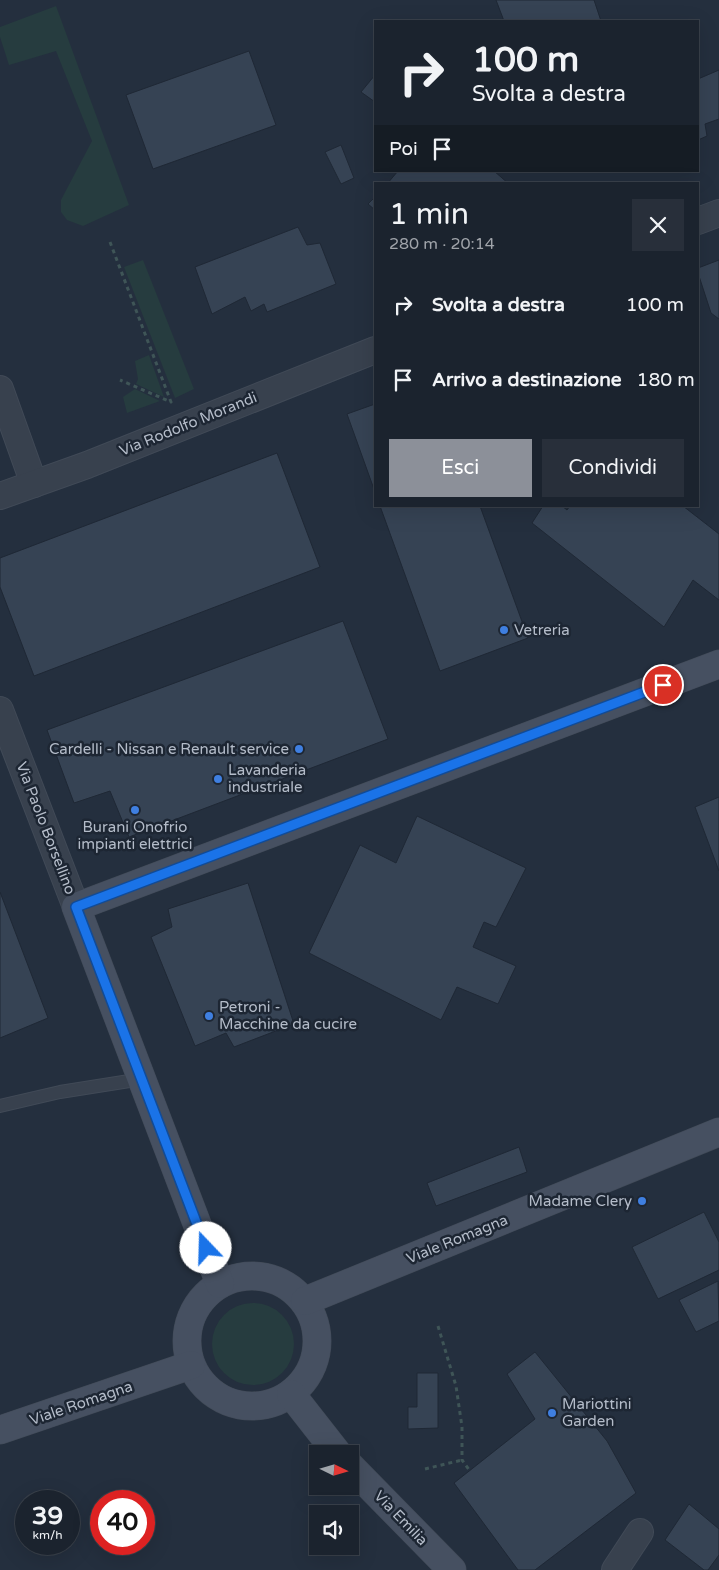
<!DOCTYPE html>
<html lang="it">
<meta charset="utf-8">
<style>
:root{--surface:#1b232e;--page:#282f3a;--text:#f1f3f6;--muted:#a0a4aa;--line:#39404a;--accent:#8c9099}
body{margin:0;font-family:"Varela Round",sans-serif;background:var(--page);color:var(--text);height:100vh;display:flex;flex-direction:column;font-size:19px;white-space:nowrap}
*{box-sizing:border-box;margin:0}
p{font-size:16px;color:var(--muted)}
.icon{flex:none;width:28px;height:28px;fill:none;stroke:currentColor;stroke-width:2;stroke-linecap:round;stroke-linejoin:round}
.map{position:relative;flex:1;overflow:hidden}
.side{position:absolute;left:374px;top:182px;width:325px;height:325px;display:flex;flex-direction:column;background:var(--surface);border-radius:0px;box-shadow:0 5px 20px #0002,0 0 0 1px var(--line)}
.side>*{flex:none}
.hud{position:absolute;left:374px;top:20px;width:325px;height:152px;border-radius:0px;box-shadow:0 5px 20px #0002,0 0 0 1px var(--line);background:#1b232e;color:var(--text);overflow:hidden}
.needle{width:32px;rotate:95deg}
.tools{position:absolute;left:309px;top:1445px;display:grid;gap:10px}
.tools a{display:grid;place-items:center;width:50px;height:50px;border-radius:0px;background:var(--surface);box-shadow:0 5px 20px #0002,0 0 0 1px var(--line);font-size:25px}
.speed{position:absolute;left:15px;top:1490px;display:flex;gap:10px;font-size:25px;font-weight:700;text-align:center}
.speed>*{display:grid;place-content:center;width:65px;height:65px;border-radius:50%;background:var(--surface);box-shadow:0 5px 20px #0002,0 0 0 1px var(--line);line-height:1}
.speed small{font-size:12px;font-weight:400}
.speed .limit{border:8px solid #d22;background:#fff;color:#111}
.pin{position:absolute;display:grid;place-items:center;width:42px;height:42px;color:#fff;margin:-21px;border:2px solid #fff;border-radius:50%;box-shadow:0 1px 5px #0007}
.me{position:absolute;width:55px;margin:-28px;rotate:339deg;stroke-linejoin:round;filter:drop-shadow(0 0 4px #0008)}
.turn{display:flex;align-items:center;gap:18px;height:105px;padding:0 15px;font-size:22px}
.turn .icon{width:65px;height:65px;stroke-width:2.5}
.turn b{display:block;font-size:35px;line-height:42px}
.then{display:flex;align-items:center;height:48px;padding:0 15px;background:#0003;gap:10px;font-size:19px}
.round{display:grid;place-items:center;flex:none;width:52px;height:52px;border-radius:0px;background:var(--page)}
.overview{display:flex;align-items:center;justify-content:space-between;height:85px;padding:0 15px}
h1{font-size:30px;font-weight:600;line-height:38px}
.primary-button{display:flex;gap:10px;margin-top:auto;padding:10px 15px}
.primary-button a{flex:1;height:58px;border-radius:0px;background:var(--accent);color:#fff;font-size:20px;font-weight:600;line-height:58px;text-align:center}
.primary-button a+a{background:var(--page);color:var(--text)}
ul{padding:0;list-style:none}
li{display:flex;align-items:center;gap:15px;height:75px;padding:0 15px}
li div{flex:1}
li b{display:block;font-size:19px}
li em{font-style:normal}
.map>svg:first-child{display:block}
.green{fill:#263c3f}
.building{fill:#364354;stroke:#1f2835}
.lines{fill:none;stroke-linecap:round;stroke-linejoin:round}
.lane-casing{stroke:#414a57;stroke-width:14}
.street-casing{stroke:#414a57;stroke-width:28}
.secondary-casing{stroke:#414a57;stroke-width:29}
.path{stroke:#3f5557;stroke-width:3;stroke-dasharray:4 4;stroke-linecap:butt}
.lane{stroke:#38414e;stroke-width:12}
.street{stroke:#38414e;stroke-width:26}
.secondary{stroke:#465061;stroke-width:28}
.route-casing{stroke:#114b97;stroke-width:12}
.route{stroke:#1a73e8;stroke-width:9}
.shop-dot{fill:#3f7fe0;stroke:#1d2633;stroke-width:2}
.labels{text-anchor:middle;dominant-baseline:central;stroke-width:5;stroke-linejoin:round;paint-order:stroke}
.street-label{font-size:15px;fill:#b4bcc9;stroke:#1d2633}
.poi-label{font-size:15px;fill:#b4bcc9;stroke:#1d2633;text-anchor:start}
</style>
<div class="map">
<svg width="719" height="1570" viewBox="0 0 719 1570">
<rect width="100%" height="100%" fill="#242f3e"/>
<g class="green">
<path d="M56,6L129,205L83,226L67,220L61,212V200L92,141L56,51L9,65L0,37V27Z"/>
<path d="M143,260L194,389L175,398L124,267Z"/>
<path d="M149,355L164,397L136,384L138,379L135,361Z"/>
<path d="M135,389L160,401L127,413L123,397Z"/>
<circle cx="253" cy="1344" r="41"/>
</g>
<g class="building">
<path d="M496,0H594L601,21H504Z"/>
<path d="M249,51L276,125L153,169L126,95Z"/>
<path d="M719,70V119L705,124L707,136L698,140V79Z"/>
<path d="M375,75V102L361,92Z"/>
<path d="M341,145L354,178L341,184L325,152Z"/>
<path d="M398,171H494L509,184H387Z"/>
<path d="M375,197V210L368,204Z"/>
<path d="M298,227L307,245L320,243L336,284L267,312L264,304L251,311L245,297L212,314L195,267Z"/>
<path d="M719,260V319L711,313L698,273V268Z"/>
<path d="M375,404V492L347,414Z"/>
<path d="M277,453L320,567L34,676L0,587V558Z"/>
<path d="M380,506H480L528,638L440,671Z"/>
<path d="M543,506H562L567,510L570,506H683L719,534V600L693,580L664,627L532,523Z"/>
<path d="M343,621L388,739L129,837L110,791L74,803L47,730Z"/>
<path d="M719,797V871L695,807Z"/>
<path d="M417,816L526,868L496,927L484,922L473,947L516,966L498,1004L457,987L441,1020L309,953L360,845L396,863Z"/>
<path d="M248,883L294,1024L234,1047L226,1033L195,1046L151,937L172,927L168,909Z"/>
<path d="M0,892L48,1018L0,1038Z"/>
<path d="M519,1147L527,1172L436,1206L427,1183Z"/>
<path d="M704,1212L719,1242V1270L658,1299L632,1247Z"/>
<path d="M718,1281L719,1321L696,1332L679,1300Z"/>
<path d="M535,1352L607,1441L636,1493L535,1570H518L454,1483L535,1419L507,1374Z"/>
<path d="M417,1373H438V1428L408,1429V1407H417Z"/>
<path d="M689,1504L719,1529V1555L708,1570H704L665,1540Z"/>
</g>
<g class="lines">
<defs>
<path id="lane" d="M0,1106L60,1092L142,1079"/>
<g id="street">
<path d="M698,221L719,213"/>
<path d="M0,389L34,484"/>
<path d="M0,496L87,465L375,350"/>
<path d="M0,710L76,907"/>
<path d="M615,1570L640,1532"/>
</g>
<g id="secondary">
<circle cx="252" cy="1341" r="65"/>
<path d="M220,1284L76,907L719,664"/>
<path d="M305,1301L719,1132"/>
<path d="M291,1394L338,1454"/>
<path d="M0,1430L191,1365"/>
<path d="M350,1466L452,1570"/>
</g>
</defs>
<use href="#lane" class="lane-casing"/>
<use href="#street" class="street-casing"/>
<use href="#secondary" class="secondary-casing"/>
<g class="path">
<path d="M110,242L171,402L120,380"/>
<path d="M438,1326L456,1386L462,1427V1460L470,1471"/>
<path d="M425,1469L462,1460"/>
</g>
<use href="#lane" class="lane"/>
<use href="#street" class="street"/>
<use href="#secondary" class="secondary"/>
</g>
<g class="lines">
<defs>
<path id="route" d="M206,1248L76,907L663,685"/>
</defs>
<use href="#route" class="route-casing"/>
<use href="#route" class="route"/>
</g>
<g class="shop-dot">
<circle cx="504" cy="630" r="5"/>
<circle cx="299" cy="749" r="5"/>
<circle cx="218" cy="779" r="5"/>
<circle cx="135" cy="810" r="5"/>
<circle cx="209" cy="1016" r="5"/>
<circle cx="642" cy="1201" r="5"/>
<circle cx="552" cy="1413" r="5"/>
</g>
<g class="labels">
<g class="street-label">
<text transform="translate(188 424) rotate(-22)">Via Rodolfo Morandi</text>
<text transform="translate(46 828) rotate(69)">Via Paolo Borsellino</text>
<text transform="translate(457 1239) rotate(-22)">Viale Romagna</text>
<text transform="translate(81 1403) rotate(-19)">Viale Romagna</text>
<text transform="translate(401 1518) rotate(46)">Via Emilia</text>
</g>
<g class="poi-label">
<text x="514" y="630">Vetreria</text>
<text x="289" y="749" text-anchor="end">Cardelli - Nissan e Renault service</text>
<text x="228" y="770">Lavanderia<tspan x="228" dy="17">industriale</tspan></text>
<text x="135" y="827" text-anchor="middle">Burani Onofrio<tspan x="135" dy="17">impianti elettrici</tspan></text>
<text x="219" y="1007">Petroni -<tspan x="219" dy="17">Macchine da cucire</tspan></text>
<text x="632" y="1201" text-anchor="end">Madame Clery</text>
<text x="562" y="1404">Mariottini<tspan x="562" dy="17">Garden</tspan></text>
</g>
</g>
</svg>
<div class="tools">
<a><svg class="needle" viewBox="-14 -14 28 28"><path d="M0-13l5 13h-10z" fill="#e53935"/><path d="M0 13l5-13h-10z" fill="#a0a4aa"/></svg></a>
<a><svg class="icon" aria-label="sound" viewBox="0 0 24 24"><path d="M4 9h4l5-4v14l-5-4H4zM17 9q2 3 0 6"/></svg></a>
</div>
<div class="speed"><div>39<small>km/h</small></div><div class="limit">40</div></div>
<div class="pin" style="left:663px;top:685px;background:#d93025"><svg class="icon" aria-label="arrive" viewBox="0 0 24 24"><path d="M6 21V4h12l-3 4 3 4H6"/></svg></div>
<svg class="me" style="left:206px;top:1248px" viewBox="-20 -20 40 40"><circle r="19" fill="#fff"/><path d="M0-13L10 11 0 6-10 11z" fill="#1a73e8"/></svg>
<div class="hud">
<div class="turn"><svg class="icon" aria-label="right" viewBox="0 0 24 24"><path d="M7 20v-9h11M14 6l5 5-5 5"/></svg><div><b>100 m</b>Svolta a destra</div></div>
<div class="then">Poi<svg class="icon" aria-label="arrive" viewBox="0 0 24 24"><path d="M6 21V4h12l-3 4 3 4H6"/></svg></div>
</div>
<section class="side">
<div class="overview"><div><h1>1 min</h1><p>280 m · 20:14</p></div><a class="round"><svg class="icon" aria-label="close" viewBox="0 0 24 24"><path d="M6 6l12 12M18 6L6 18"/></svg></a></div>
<ul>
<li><svg class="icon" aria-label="right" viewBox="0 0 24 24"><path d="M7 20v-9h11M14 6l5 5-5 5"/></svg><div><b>Svolta a destra</b></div><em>100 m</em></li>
<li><svg class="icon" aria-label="arrive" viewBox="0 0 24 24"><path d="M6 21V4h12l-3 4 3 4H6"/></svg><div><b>Arrivo a destinazione</b></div><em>180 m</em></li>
</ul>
<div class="primary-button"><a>Esci</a><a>Condividi</a></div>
</section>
</div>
